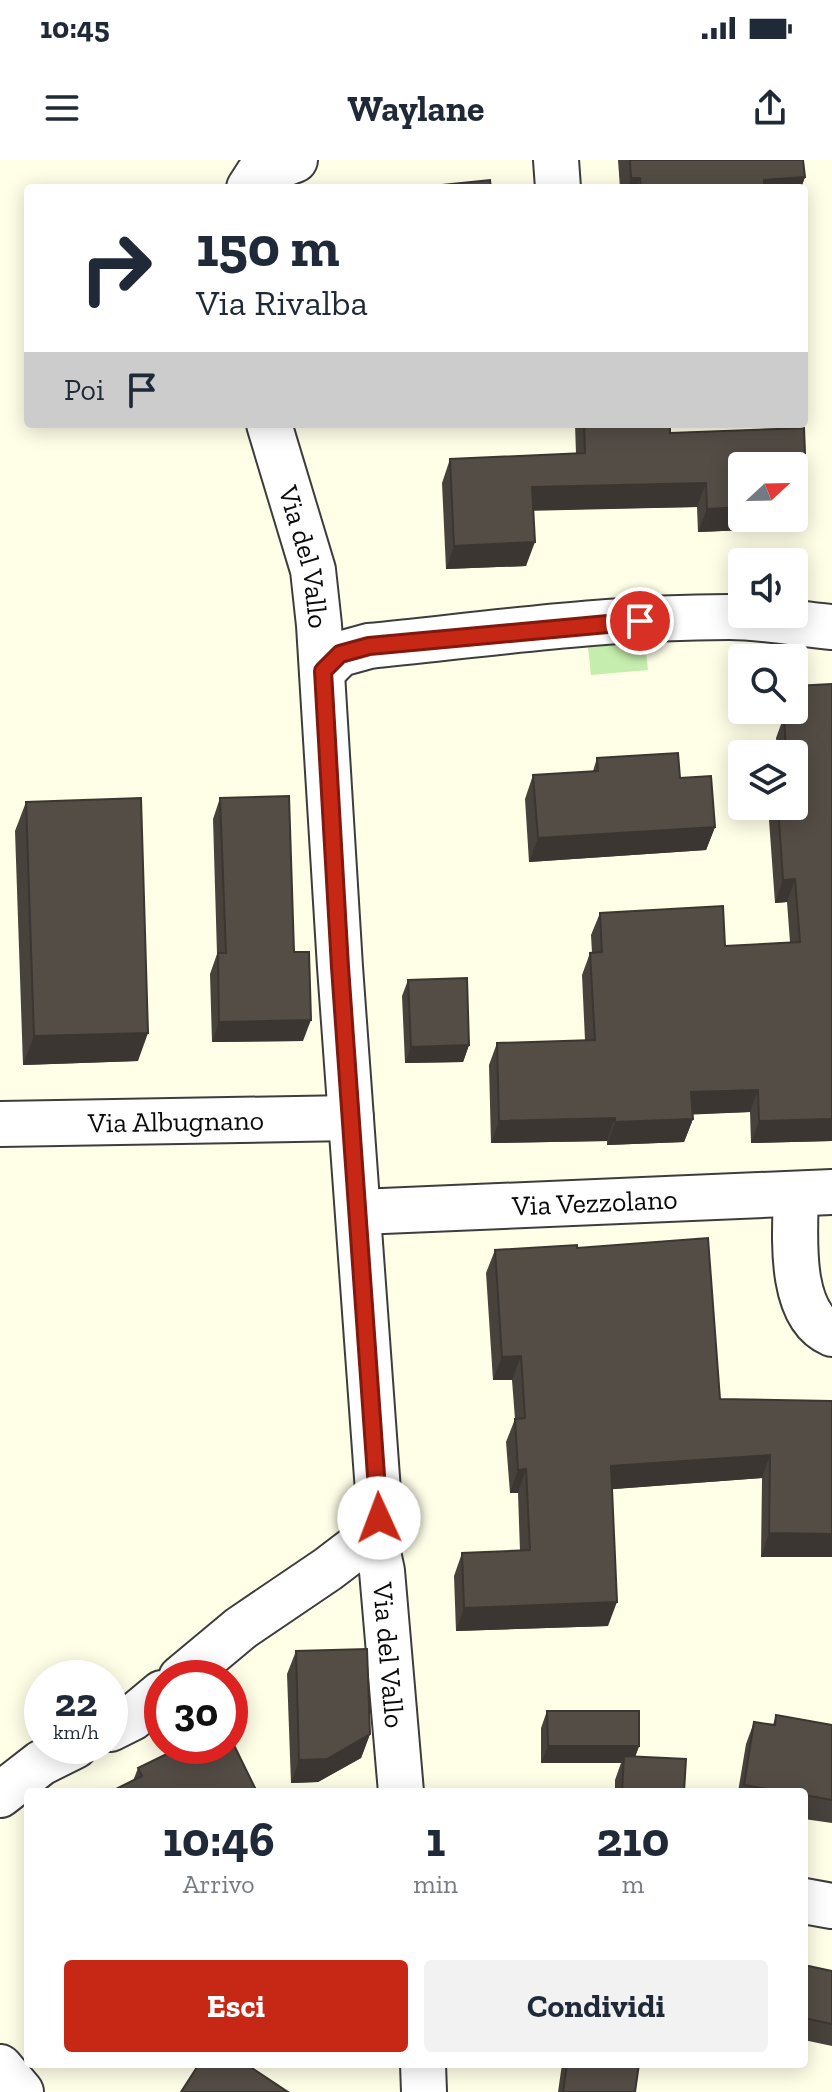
<!DOCTYPE html>
<html lang="it">
<style>
:root{--surface:#fff;--page:#f2f2f3;--text:#1f2937;--muted:#747a83;--accent:#c72715}
body{margin:0;font-family:"Zilla Slab",serif;background:var(--page);color:var(--text);height:100vh;display:flex;flex-direction:column;font-size:30px;white-space:nowrap}
*{box-sizing:border-box;margin:0}
p{font-size:26px;color:var(--muted)}
.icon{flex:none;width:44px;height:44px;fill:none;stroke:currentColor;stroke-width:2;stroke-linecap:round;stroke-linejoin:round}
.map{position:relative;flex:1;overflow:hidden}
.details{position:absolute;left:24px;top:1628px;width:784px;height:280px;display:flex;flex-direction:column;background:var(--surface);border-radius:8px;box-shadow:0 4px 20px #0003}
.details>*{flex:none}
.hud{position:absolute;left:24px;top:24px;width:784px;height:244px;border-radius:8px;box-shadow:0 4px 20px #0003;background:#fff;color:var(--text);overflow:hidden}
.needle{width:52px;rotate:68deg}
.controls{position:absolute;left:728px;top:292px;display:grid;gap:16px}
.controls a{display:grid;place-items:center;width:80px;height:80px;border-radius:8px;background:var(--surface);box-shadow:0 4px 20px #0003;font-size:40px}
.speed{position:absolute;left:24px;top:1500px;display:flex;gap:16px;font-size:40px;font-weight:700;text-align:center}
.speed>*{display:grid;place-content:center;width:104px;height:104px;border-radius:50%;background:var(--surface);box-shadow:0 4px 20px #0003;line-height:1}
.speed small{font-size:20px;font-weight:400}
.speed .limit{border:12px solid #d22;background:#fff;color:#111}
.pin{position:absolute;display:grid;place-items:center;width:68px;height:68px;color:#fff;margin:-34px;border:4px solid #fff;border-radius:50%;box-shadow:0 2px 8px #0007}
.me{position:absolute;width:88px;margin:-44px;rotate:358deg;stroke-linejoin:round;filter:drop-shadow(0 0 6px #0008)}
.turn{display:flex;align-items:center;gap:28px;height:168px;padding:0 40px;font-size:36px}
.turn .icon{width:104px;height:104px;stroke-width:2.5}
.turn b{display:block;font-size:56px;line-height:68px}
.then{display:flex;align-items:center;height:76px;padding:0 40px;background:#0003;gap:16px;font-size:30px}
.eta{display:flex;justify-content:space-evenly;align-items:center;height:136px;text-align:center}
.eta b{font-size:48px;font-weight:700;line-height:56px}
.cta{display:flex;gap:16px;margin-top:auto;padding:16px 40px}
.cta a{flex:1;height:92px;border-radius:8px;background:var(--accent);color:#fff;font-size:32px;font-weight:700;line-height:92px;text-align:center}
.cta a+a{background:var(--page);color:var(--text)}
.status{display:flex;justify-content:space-between;align-items:center;height:56px;padding:0 40px;background:var(--surface);direction:ltr}
.status svg{height:22px;fill:currentColor}
header{display:flex;justify-content:space-between;align-items:center;height:104px;padding:0 40px;background:var(--surface);font-size:36px;font-weight:700}
.map>svg:first-child{display:block}
.green{fill:#c5edad}
.lines{fill:none;stroke-linecap:round;stroke-linejoin:round}
.minor-casing{stroke:#3d3d3d;stroke-width:48}
.minor{stroke:#fff;stroke-width:44}
.wall{fill:#48423c}
.shaded-wall{fill:#3b3631}
.building{fill:#544d46;stroke:#3b3631;stroke-width:2}
.route-casing{stroke:#81190e;stroke-width:20}
.route{stroke:#c72715;stroke-width:14}
.labels{text-anchor:middle;dominant-baseline:central;stroke-width:8;stroke-linejoin:round;paint-order:stroke}
.street-label{font-size:28px;fill:#0a0a0a;stroke:#fff}
</style>
<div class="status"><b>10:45</b><svg viewBox="0 0 49 12"><path d="M0 12V9h3v3zM5 12V6h3v6zM10 12V3h3v9zM15 12V0h3v12zM26 1h20v11H26zM47 4h2v5h-2z"/></svg></div>
<header><svg class="icon" aria-label="menu" viewBox="0 0 24 24"><path d="M4 6h16M4 12h16M4 18h16"/></svg>Waylane<svg class="icon" aria-label="share" viewBox="0 0 24 24"><path d="M12 15V3M7 8l5-5 5 5M5 13v7h14v-7"/></svg></header>
<div class="map">
<svg width="832" height="1932" viewBox="0 0 832 1932">
<rect width="100%" height="100%" fill="#fffee7"/>
<path class="green" d="M645,483L648,510L591,515L588,487Z"/>
<g class="lines">
<defs>
<g id="minor">
<path d="M556,0L558,28"/>
<path d="M249,28L258,14L295,0"/>
<path id="s1" d="M269,264L313,410L319,465L340,807L379,1345V1358L374,1374L382,1411L401,1632"/>
<path d="M323,511L340,494L369,486C488,474 608,457 729,457C763,457 798,464 832,467"/>
<path id="s2" d="M0,964L351,958"/>
<path d="M796,1034C795,1075 788,1155 832,1174"/>
<path id="s3" d="M359,1052L832,1032"/>
<path d="M181,1518L241,1468L328,1409L374,1374"/>
<path d="M110,1569L132,1558L162,1533"/>
<path d="M0,1635L41,1603L75,1586"/>
<path d="M804,1741L832,1746"/>
<path d="M423,1904L424,1932"/>
<path d="M0,1907L21,1932"/>
</g>
</defs>
<use href="#minor" class="minor-casing"/>
<use href="#minor" class="minor"/>
</g>
<g class="wall">
<path d="M618,0H803L805,17L801,28H620Z"/>
<path d="M575,264H670V273L798,368L698,372L697,347L533,350L526,406L446,409L442,323L450,299L576,294Z"/>
<path d="M832,524V981L751,983L750,952L692,954L693,959L684,982L607,985V981L491,983L489,905L497,883L585,880L582,815L590,793H592L591,775L600,753L725,786L790,782L787,742L775,743L768,646H794V594H773L774,592L777,591L776,578L784,556L788,555L787,550H794V530L795,526Z"/>
<path d="M597,598L680,618L715,667L706,690L529,702L525,639L533,615L593,611Z"/>
<path d="M220,638L294,792L303,881L212,882L210,814L217,794L213,659Z"/>
<path d="M26,642L138,901L23,905L15,671Z"/>
<path d="M408,820L469,885L463,902L405,903L402,836Z"/>
<path d="M577,1088L720,1239L832,1241V1397H761L762,1318L612,1329L608,1466L456,1471L454,1416L462,1393L520,1391L518,1333H510L506,1282L515,1259L512,1220H493L486,1113L495,1090Z"/>
<path d="M296,1491L370,1574L361,1598L318,1622L291,1623L287,1514Z"/>
<path d="M547,1551L639,1586L635,1597L684,1632H615V1620L621,1603H541V1568Z"/>
<path d="M776,1555L832,1565V1663L804,1659V1632H738L746,1584L754,1562L773,1565Z"/>
<path d="M230,1586L133,1621L138,1608Z"/>
<path d="M804,1805L832,1811V1886L804,1880Z"/>
<path d="M562,1904H639L635,1932H558Z"/>
</g>
<g class="shaded-wall">
<path d="M805,17L801,28H761L764,20Z"/>
<path d="M631,18H640L636,28H628Z"/>
<path d="M706,323L697,347L524,351L532,327Z"/>
<path d="M794,345H807L798,368L698,372L707,349L742,347V358H794Z"/>
<path d="M535,382L526,406L446,409L454,386Z"/>
<path d="M715,667L706,690L529,702L538,678Z"/>
<path d="M795,719L787,742L775,743L783,720Z"/>
<path d="M311,860L303,881L212,882L219,862Z"/>
<path d="M148,873L138,901L23,905L34,876Z"/>
<path d="M469,885L463,902L405,903L411,887Z"/>
<path d="M758,930L750,952L683,955L691,932Z"/>
<path d="M615,958L607,981L491,983L499,961Z"/>
<path d="M693,959L684,982L607,985L615,962Z"/>
<path d="M832,959V981L751,983L759,961Z"/>
<path d="M521,1196L512,1220H493L502,1197Z"/>
<path d="M770,1295L762,1318L602,1330L611,1306Z"/>
<path d="M526,1309L518,1333H510L518,1310Z"/>
<path d="M769,1373L832,1374V1397H761Z"/>
<path d="M617,1442L608,1466L456,1471L464,1448Z"/>
<path d="M370,1574L361,1598L318,1622L291,1623L299,1600Z"/>
<path d="M548,1586H639L633,1603L624,1596L621,1603H541Z"/>
</g>
<g class="building">
<path d="M630,0H803L805,17L764,20V28H641L640,18H631Z"/>
<path d="M490,20L491,28H412Z"/>
<path d="M584,264H670V273L804,268L807,345H794V306H742V347L707,349L706,323L532,327L535,382L454,386L450,299L585,293Z"/>
<path d="M832,524V959L759,961L758,930L691,932L693,959L615,962V958L499,961L497,883L595,880L590,793L602,792L600,753L723,746L725,786L800,782L795,719L783,720L778,646H794V594H774V592L786,591L784,556L797,555L795,526Z"/>
<path d="M678,593L680,618L711,616L715,667L538,678L533,615L598,611L597,598Z"/>
<path d="M289,636L294,792H309L311,860L219,862L218,793H226L220,638Z"/>
<path d="M141,638L148,873L34,876L26,642Z"/>
<path d="M467,818L469,885L411,887L408,820Z"/>
<path d="M708,1078L720,1239L832,1241V1374L769,1373L770,1295L611,1306L617,1442L464,1448L462,1393L530,1390L526,1309L518,1310L515,1259L525,1258L521,1196L502,1197L495,1090L577,1085V1088Z"/>
<path d="M367,1489L370,1574L327,1599L299,1600L296,1491Z"/>
<path d="M547,1551H639V1586H548Z"/>
<path d="M776,1555L832,1565V1640L804,1635V1632H785L744,1625L754,1562L775,1565Z"/>
<path d="M230,1577L257,1632H110L142,1616L138,1608L183,1586H230Z"/>
<path d="M624,1596L686,1599L684,1632H622Z"/>
<path d="M804,1805L832,1811V1864L804,1858Z"/>
<path d="M199,1904H246L288,1932H181Z"/>
<path d="M567,1904H639L635,1932H563Z"/>
</g>
<g class="lines">
<defs>
<path id="route" d="M379,1358L340,807L323,511L340,494L369,486L640,461"/>
</defs>
<use href="#route" class="route-casing"/>
<use href="#route" class="route"/>
</g>
<g class="labels">
<g class="street-label">
<text stroke="none"><textPath href="#s1" startOffset="138">Via del Vallo</textPath></text>
<text stroke="none"><textPath href="#s2" startOffset="176">Via Albugnano</textPath></text>
<text stroke="none"><textPath href="#s3" startOffset="236">Via Vezzolano</textPath></text>
<text stroke="none"><textPath href="#s1" startOffset="1242">Via del Vallo</textPath></text>
</g>
</g>
</svg>
<div class="controls">
<a><svg class="needle" viewBox="-14 -14 28 28"><path d="M0-13l5 13h-10z" fill="#e53935"/><path d="M0 13l5-13h-10z" fill="#747a83"/></svg></a>
<a><svg class="icon" aria-label="sound" viewBox="0 0 24 24"><path d="M4 9h4l5-4v14l-5-4H4zM17 9q2 3 0 6"/></svg></a>
<a><svg class="icon" aria-label="search" viewBox="0 0 24 24"><circle cx="10" cy="10" r="6"/><path d="M15 15l6 6"/></svg></a>
<a><svg class="icon" aria-label="layers" viewBox="0 0 24 24"><path d="M12 4l9 5-9 5-9-5zM3 14l9 5 9-5"/></svg></a>
</div>
<div class="speed"><div>22<small>km/h</small></div><div class="limit">30</div></div>
<div class="pin" style="left:640px;top:461px;background:#d93025"><svg class="icon" aria-label="arrive" viewBox="0 0 24 24"><path d="M6 21V4h12l-3 4 3 4H6"/></svg></div>
<svg class="me" style="left:379px;top:1358px" viewBox="-20 -20 40 40"><circle r="19" fill="#fff"/><path d="M0-13L10 11 0 6-10 11z" fill="#c72715"/></svg>
<div class="hud">
<div class="turn"><svg class="icon" aria-label="right" viewBox="0 0 24 24"><path d="M7 20v-9h11M14 6l5 5-5 5"/></svg><div><b>150 m</b>Via Rivalba</div></div>
<div class="then">Poi<svg class="icon" aria-label="arrive" viewBox="0 0 24 24"><path d="M6 21V4h12l-3 4 3 4H6"/></svg></div>
</div>
<section class="details">
<div class="eta">
<div><b>10:46</b><p>Arrivo</p></div>
<div><b>1</b><p>min</p></div>
<div><b>210</b><p>m</p></div>
</div>
<div class="cta"><a>Esci</a><a>Condividi</a></div>
</section>
</div>
